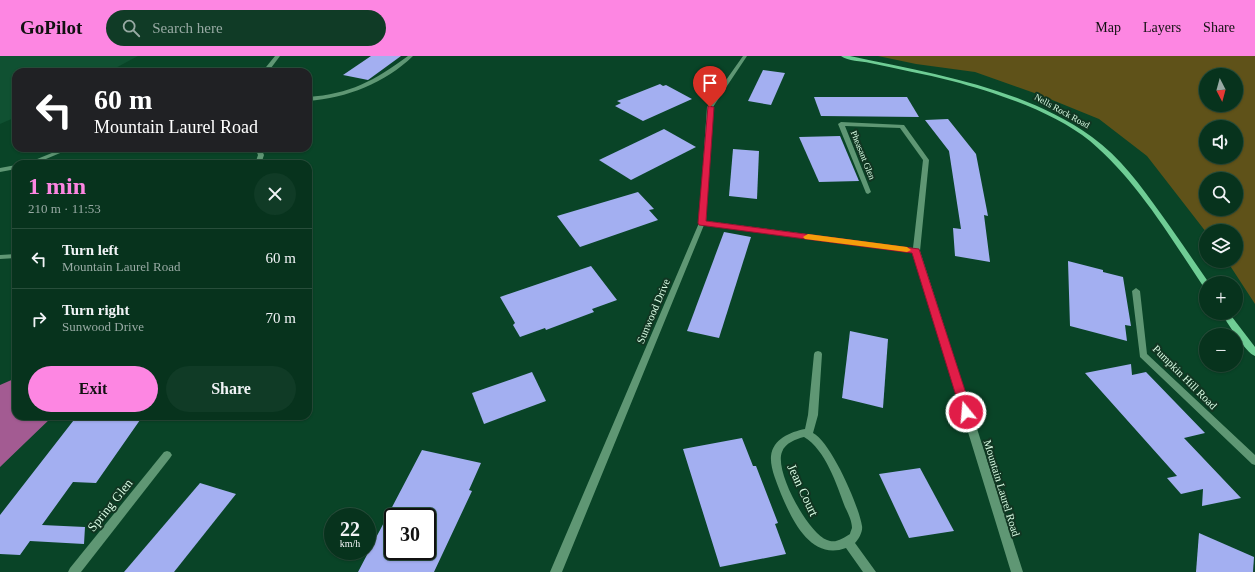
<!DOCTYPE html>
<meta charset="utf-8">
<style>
:root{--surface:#07331d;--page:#103b26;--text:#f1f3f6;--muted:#98aaa4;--line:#284e3b;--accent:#fd86e2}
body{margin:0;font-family:Georgia,serif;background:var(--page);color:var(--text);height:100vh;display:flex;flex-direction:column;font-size:15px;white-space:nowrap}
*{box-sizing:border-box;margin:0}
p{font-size:13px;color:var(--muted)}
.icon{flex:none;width:22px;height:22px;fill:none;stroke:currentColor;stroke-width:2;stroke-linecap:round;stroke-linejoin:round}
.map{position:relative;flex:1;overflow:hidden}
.panel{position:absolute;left:12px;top:104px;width:300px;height:260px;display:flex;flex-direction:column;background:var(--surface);border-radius:12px;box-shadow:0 1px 3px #0004,0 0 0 1px var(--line)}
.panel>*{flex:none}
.top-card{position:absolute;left:12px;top:12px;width:300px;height:84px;border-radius:12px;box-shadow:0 1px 3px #0004,0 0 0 1px var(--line);background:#202124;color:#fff;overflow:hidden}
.needle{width:26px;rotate:174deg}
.tools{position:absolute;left:1199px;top:12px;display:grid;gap:8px}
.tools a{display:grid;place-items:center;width:44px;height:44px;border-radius:50%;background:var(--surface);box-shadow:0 1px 3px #0004,0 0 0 1px var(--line);font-size:20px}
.speed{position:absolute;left:324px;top:452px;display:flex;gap:8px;font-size:20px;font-weight:700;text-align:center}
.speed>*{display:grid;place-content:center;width:52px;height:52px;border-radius:50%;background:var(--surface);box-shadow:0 1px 3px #0004,0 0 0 1px var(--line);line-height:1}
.speed small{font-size:10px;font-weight:400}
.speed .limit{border:2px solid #111;border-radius:6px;background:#fff;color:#111}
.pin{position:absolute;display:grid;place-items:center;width:34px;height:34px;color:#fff;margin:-41px -17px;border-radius:50% 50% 50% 0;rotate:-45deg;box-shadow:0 0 4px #0007}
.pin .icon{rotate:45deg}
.me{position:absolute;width:44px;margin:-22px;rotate:343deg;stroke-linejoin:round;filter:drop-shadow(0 0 3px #0008)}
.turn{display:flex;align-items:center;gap:14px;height:84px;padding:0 16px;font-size:18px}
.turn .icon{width:52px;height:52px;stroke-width:2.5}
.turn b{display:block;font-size:28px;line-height:34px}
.round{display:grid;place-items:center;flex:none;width:42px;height:42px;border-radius:21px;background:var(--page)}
.head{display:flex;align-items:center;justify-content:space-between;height:68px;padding:0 16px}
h1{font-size:24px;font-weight:700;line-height:30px;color:var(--accent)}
.button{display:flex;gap:8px;margin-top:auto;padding:8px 16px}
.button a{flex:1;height:46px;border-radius:24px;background:var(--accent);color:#111;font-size:16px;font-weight:700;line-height:46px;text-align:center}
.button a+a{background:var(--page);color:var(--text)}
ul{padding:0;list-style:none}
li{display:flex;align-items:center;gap:12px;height:60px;padding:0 16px;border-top:1px solid var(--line)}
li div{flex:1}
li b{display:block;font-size:15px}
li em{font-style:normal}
header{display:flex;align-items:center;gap:24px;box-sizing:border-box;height:56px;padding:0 20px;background:var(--accent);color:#111}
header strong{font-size:19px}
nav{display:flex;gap:22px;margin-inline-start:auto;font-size:14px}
.search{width:280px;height:36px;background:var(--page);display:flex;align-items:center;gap:10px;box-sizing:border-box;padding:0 14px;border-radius:22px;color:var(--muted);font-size:15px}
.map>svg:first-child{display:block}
.built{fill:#105132}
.green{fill:#5f5219;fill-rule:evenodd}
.water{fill:#a35b92}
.building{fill:#a3aff1;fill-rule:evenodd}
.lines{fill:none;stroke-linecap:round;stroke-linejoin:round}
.street{fill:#5f9774;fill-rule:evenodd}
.secondary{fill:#6fcd95;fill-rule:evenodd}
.route{fill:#e11d48;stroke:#92132f}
.slow{fill:#f59e0b}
.labels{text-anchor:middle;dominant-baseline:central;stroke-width:4;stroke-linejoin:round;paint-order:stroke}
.far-street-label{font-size:9px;fill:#d9fce4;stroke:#113622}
.street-label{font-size:11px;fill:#d9fce4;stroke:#113622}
.near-street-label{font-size:13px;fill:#d9fce4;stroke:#113622}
</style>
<header>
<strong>GoPilot</strong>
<div class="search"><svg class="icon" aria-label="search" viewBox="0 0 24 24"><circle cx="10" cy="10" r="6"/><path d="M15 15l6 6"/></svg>Search here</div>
<nav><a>Map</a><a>Layers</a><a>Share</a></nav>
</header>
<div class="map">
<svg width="1255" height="516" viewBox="0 0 1255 516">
<rect width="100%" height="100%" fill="#094427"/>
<path class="built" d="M0,0H138L108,16H16V61L0,68Z"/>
<path class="green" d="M878,0H1255V248L1227,205H1236V175L1206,176L1147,100L1099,63L1040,39L975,16L916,8ZM1206,19H1236V49H1206ZM1206,71H1236V101H1206ZM1206,123H1236V153H1206Z"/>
<path class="water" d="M16,322V360H53L0,411V329Z"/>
<g class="building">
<path d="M371,0H401L368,24L343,19Z"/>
<path d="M763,14L785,17L771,49L748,45Z"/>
<path d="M660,28L663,30L666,29L692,43L643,65L615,50L621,47L617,45Z"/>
<path d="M814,41H907L919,61L821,60Z"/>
<path d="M948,63L976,98L988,160L984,159L990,206L955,200L953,172L961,173L949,95L925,64Z"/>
<path d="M664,73L696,91L631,124L599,104Z"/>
<path d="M840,80L859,125L819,126L799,81Z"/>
<path d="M733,93L759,95L757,143L729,140Z"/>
<path d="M638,136L654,153L649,154L658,164L580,191L557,160Z"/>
<path d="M724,176L751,181L719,282L687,275Z"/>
<path d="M1068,205L1103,214V216L1123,221L1131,270L1125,269L1127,285L1070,270Z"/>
<path d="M591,210L617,244L592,253L594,256L546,274L545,272L520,281L513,269L515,267L500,241Z"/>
<path d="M850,275L888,283L883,352L842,342Z"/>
<path d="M1131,308L1132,319L1146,316L1205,377L1184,382L1241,442L1202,450L1203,433L1181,438L1167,422L1177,420L1085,317Z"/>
<path d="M532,316L546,345L484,368L472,337Z"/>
<path d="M77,360H120L118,363L140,364L96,427L73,426L42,469L85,471L84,488L30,485L20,499L0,498V459Z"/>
<path d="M742,382L753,410H756L778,467L775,468L786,498L720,511L683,393Z"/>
<path d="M422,394L481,407L469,434L472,435L434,516H358ZM393,461H427V495H393Z"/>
<path d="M920,412L954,475L909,482L879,418Z"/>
<path d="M200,427L236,438L174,516H124Z"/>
<path d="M1199,477L1254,501L1253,516H1196Z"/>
</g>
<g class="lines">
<g class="street">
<path d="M275,0H280L268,16H262Z"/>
<path d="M408,0H413C385,27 347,42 308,45V41C350,38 374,25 408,0Z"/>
<path d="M743,0H747L713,51L706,165L913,192L923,104L900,72L845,70L871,136L868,138L866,137L838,68L841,66L904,69L929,104L920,195L1023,516H1011L913,197L704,169L562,516H550L699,167L707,51Z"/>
<path d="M64,92H72L34,108H25Z"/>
<path d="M255,92H261L264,99L261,108H255L258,99Z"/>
<path d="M16,109V113L0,116V112Z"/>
<path d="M16,198V202L0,203V199Z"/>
<path d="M1136,232L1140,235L1147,298L1255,399V409L1252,408L1140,301L1132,235Z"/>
<path d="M818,295L821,296L822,298L818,359L813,377C831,386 859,450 862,470C863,475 859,483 855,487L876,516H863L846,492C811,505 792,464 781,438C777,427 770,412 771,400C773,383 790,376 805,373L808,359L814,298L815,296ZM804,381C825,393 837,429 845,451C848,457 852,465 852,472C852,472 850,477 850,478C843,482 836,488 827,484C808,477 774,415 782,396C785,387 796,383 804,381Z"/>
<path d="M167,395L170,396L172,399L170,402L81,516H68L70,512L164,396Z"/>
</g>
<g class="secondary">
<path d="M841,0H850C933,18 1022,31 1092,81C1120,101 1141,130 1161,158C1177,180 1193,204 1209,227H1206V231L1203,230C1169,179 1137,125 1090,85C1054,56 997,37 952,25C925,18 897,13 870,7C861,5 848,5 841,0Z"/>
<path d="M1221,257H1229L1255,291V300C1246,297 1227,266 1221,257Z"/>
</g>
</g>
<path class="route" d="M708,50L714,51L706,165L919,193L972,356L970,358L966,360L963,358L961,356L912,197L699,169L698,167Z"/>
<path class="slow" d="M808,178L907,191L911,194L907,196L805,183L803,181Z"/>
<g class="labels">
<g class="far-street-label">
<text transform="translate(1062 55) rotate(29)">Nells Rock Road</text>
<text transform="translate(863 99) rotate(68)">Pheasant Glen</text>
</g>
<g class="street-label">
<text transform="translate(653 255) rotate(-67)">Sunwood Drive</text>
<text transform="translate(1185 321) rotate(45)">Pumpkin Hill Road</text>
<text transform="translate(1002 432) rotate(73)">Mountain Laurel Road</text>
</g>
<g class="near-street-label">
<text transform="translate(803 434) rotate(65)">Jean Court</text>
<text transform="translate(110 449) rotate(-51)">Spring Glen</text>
</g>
</g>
</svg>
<div class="tools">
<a><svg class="needle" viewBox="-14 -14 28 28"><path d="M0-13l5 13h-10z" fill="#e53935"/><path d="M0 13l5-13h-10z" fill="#98aaa4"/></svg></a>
<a><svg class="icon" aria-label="sound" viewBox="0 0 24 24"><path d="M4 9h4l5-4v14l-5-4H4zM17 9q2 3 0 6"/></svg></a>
<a><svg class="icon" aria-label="search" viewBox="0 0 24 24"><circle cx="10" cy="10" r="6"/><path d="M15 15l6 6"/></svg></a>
<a><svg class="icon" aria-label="layers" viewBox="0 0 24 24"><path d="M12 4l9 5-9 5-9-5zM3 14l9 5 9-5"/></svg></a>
<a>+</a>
<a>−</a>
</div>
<div class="speed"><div>22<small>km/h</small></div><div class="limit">30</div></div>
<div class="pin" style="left:710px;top:51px;background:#d93025"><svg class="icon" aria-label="arrive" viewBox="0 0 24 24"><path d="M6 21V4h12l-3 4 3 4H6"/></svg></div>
<svg class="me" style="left:966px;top:356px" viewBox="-20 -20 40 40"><circle r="17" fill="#e11d48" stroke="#fff" stroke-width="3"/><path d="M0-11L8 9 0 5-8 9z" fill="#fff"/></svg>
<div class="top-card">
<div class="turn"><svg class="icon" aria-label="left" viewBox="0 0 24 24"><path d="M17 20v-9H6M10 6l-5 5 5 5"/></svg><div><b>60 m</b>Mountain Laurel Road</div></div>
</div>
<section class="panel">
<div class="head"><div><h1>1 min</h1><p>210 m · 11:53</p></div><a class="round"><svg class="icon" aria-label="close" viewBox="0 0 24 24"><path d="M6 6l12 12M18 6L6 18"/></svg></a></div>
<ul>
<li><svg class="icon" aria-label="left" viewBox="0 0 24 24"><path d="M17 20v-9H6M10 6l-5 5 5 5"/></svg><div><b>Turn left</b><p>Mountain Laurel Road</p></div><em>60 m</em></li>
<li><svg class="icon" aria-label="right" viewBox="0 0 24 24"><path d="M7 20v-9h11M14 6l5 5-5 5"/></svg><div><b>Turn right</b><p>Sunwood Drive</p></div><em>70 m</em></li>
</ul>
<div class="button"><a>Exit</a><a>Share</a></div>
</section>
</div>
